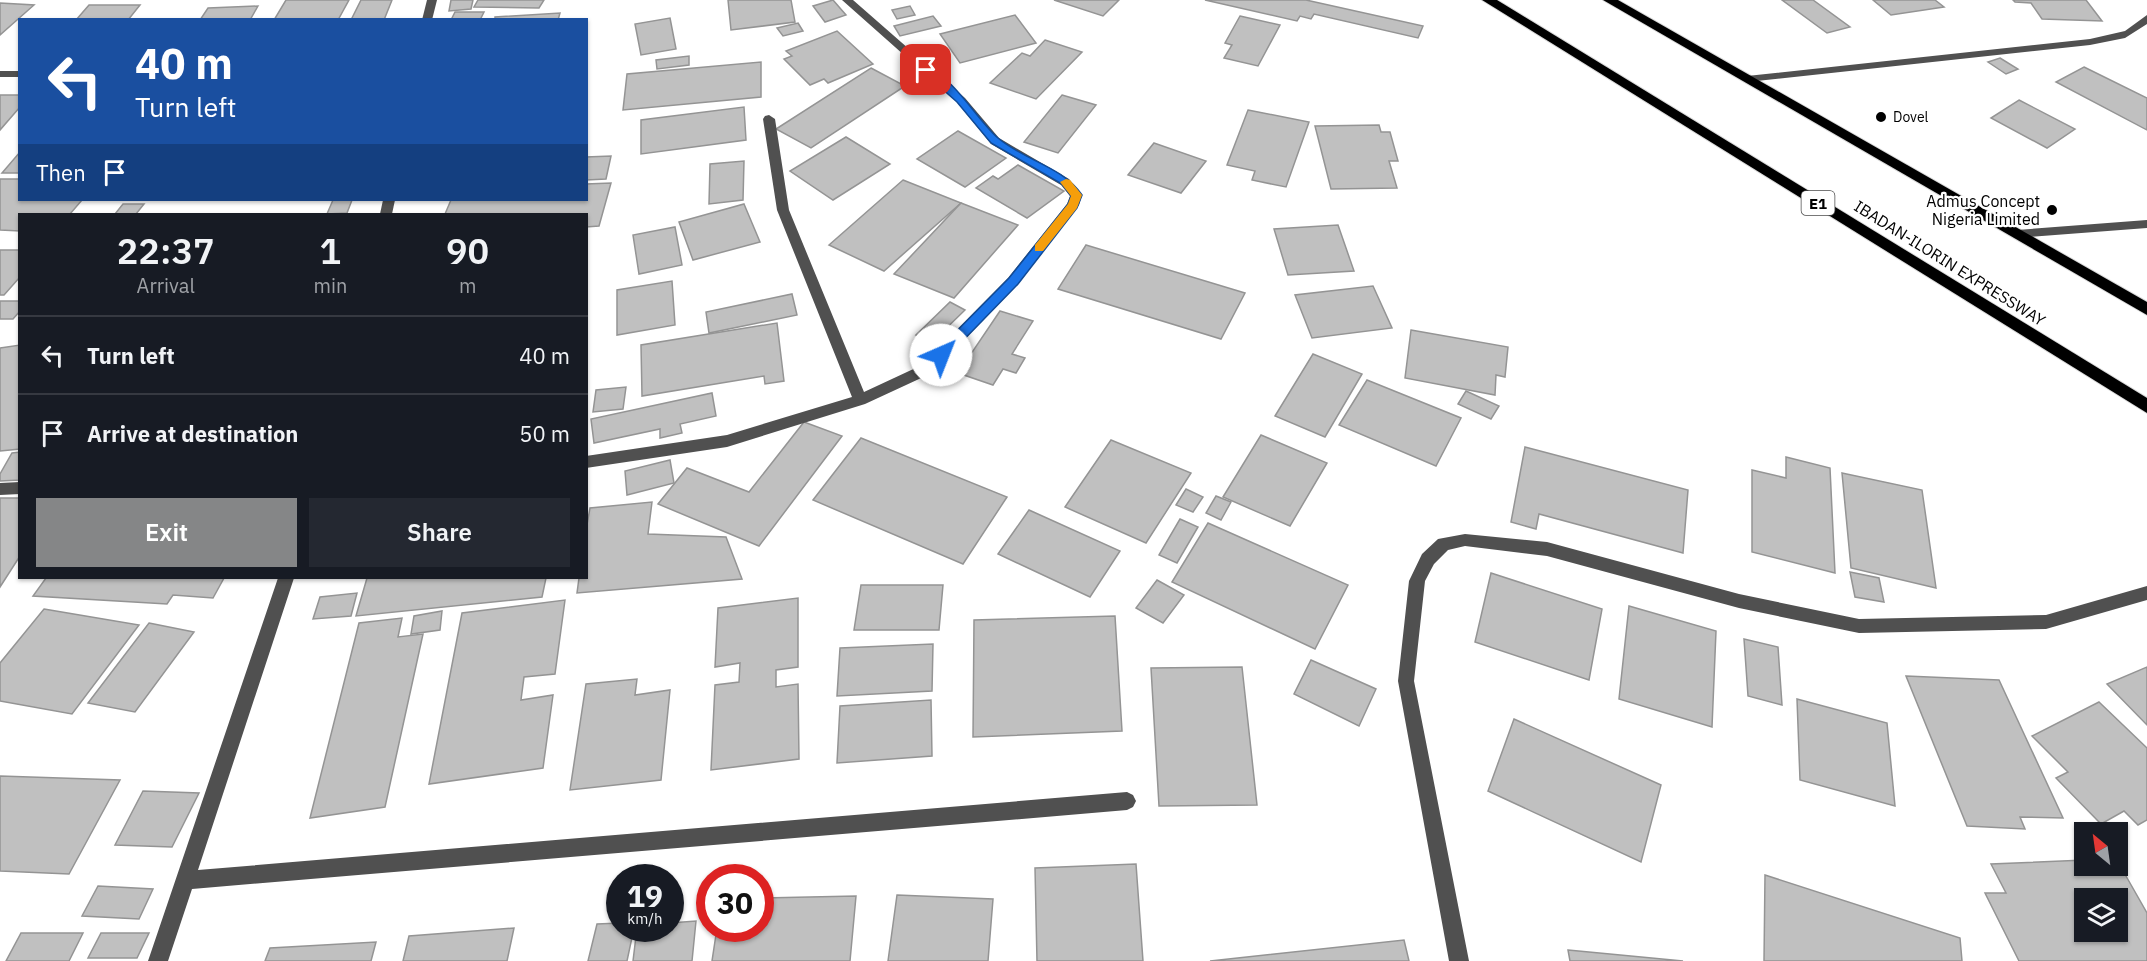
<!DOCTYPE html>
<style>
:root{--surface:#171b24;--page:#242831;--text:#f1f3f6;--muted:#9ea1a6;--line:#363941;--accent:#858687}
body{margin:0;font-family:"IBM Plex Sans",sans-serif;background:var(--page);color:var(--text);height:100vh;display:flex;flex-direction:column;font-size:22px;white-space:nowrap}
*{box-sizing:border-box;margin:0}
p{font-size:20px;color:var(--muted)}
.icon{flex:none;width:33px;height:33px;fill:none;stroke:currentColor;stroke-width:2;stroke-linecap:round;stroke-linejoin:round}
.map{position:relative;flex:1;overflow:hidden}
.details{position:absolute;left:18px;top:213px;width:570px;height:366px;display:flex;flex-direction:column;background:var(--surface);border-radius:0px;box-shadow:0 2px 4px #0004}
.details>*{flex:none}
.hud{position:absolute;left:18px;top:18px;width:570px;height:183px;border-radius:0px;box-shadow:0 2px 4px #0004;background:#1a4fa0;color:#fff;overflow:hidden}
.needle{width:39px;rotate:331deg}
.tools{position:absolute;left:2074px;top:822px;display:grid;gap:12px}
.tools a{display:grid;place-items:center;width:54px;height:54px;border-radius:0px;background:var(--surface);box-shadow:0 2px 4px #0004;font-size:30px}
.speed{position:absolute;left:606px;top:864px;display:flex;gap:12px;font-size:30px;font-weight:700;text-align:center}
.speed>*{display:grid;place-content:center;width:78px;height:78px;border-radius:50%;background:var(--surface);box-shadow:0 2px 4px #0004;line-height:1}
.speed small{font-size:15px;font-weight:400}
.speed .limit{border:9px solid #d22;background:#fff;color:#111}
.pin{position:absolute;display:grid;place-items:center;width:51px;height:51px;color:#fff;margin:-26px;border-radius:12px;box-shadow:0 3px 9px #0006}
.me{position:absolute;width:66px;margin:-33px;rotate:44deg;stroke-linejoin:round;filter:drop-shadow(0 0 4px #0008)}
.turn{display:flex;align-items:center;gap:21px;height:126px;padding:0 18px;font-size:27px}
.turn .icon{width:78px;height:78px;stroke-width:2.5}
.turn b{display:block;font-size:42px;line-height:51px}
.then{display:flex;align-items:center;height:57px;padding:0 18px;background:#0003;gap:12px;font-size:22px}
.eta{display:flex;justify-content:space-evenly;align-items:center;height:102px;text-align:center}
.eta b{font-size:36px;font-weight:600;line-height:42px}
.primary-button{display:flex;gap:12px;margin-top:auto;padding:12px 18px}
.primary-button a{flex:1;height:69px;border-radius:0px;background:var(--accent);color:#fff;font-size:24px;font-weight:600;line-height:69px;text-align:center}
.primary-button a+a{background:var(--page);color:var(--text)}
ul{padding:0;list-style:none}
li{display:flex;align-items:center;gap:18px;height:78px;padding:0 18px;border-top:2px solid var(--line)}
li div{flex:1}
li b{display:block;font-size:22px}
li em{font-style:normal}
.map>svg:first-child{display:block}
.building{fill:#c0c0c0;stroke:#949494;stroke-width:1.5;fill-rule:evenodd}
.lines{fill:none;stroke-linecap:round;stroke-linejoin:round}
.highway-casing{stroke:#dbdbdb;stroke-width:2}
.minor{fill:#505050;fill-rule:evenodd}
.highway{fill:#000;fill-rule:evenodd}
.route{fill:#1a73e8;stroke:#114b97;stroke-width:1.5}
.slow{fill:#f59e0b}
.poi-dot{fill:#000;stroke:#fff;stroke-width:2}
.labels{text-anchor:middle;dominant-baseline:central;stroke-width:4.5;stroke-linejoin:round;paint-order:stroke}
.far-poi-label{font-size:14px;fill:#000;stroke:#fff;text-anchor:start}
.shield{fill:#fff;stroke:#4c4c4c;stroke-width:1.5}
.shield-label{font-size:15px;font-weight:bold;fill:#000}
.poi-label{font-size:16px;fill:#000;stroke:#fff;text-anchor:end}
.street-label{font-size:16px;fill:#000;stroke:#fff}
</style>
<div class="map">
<svg width="2147" height="961" viewBox="0 0 2147 961">
<rect width="100%" height="100%" fill="#fff"/>
<g class="building">
<path d="M286,0H349L338,20H274Z"/>
<path d="M361,0H392L384,20H351Z"/>
<path d="M451,0H473L471,9L449,11Z"/>
<path d="M478,0H544L539,8L474,7Z"/>
<path d="M728,0H791L795,22L731,30Z"/>
<path d="M833,0L846,15L825,22L813,6Z"/>
<path d="M1054,0H1119L1103,16Z"/>
<path d="M1205,0H1306L1423,26L1418,38L1314,14L1311,19L1300,16L1297,21Z"/>
<path d="M1782,0H1813L1850,27L1827,33Z"/>
<path d="M1873,0H1935L1944,7L1891,15Z"/>
<path d="M2013,0H2086L2102,21L2042,19L2031,3L2015,2Z"/>
<path d="M0,3L34,5L0,35Z"/>
<path d="M89,5H140L128,20H76Z"/>
<path d="M258,6L250,20H200L208,8Z"/>
<path d="M910,6L915,15L897,19L892,10Z"/>
<path d="M455,12H484L480,20H451Z"/>
<path d="M560,13L558,20H495V17Z"/>
<path d="M1015,15L1036,43L960,63L940,34Z"/>
<path d="M933,16L941,26L900,36L894,26Z"/>
<path d="M1240,16L1280,25L1258,66L1224,58L1232,45L1225,43Z"/>
<path d="M670,18L676,49L641,55L635,24Z"/>
<path d="M798,23L803,31L783,36L777,28Z"/>
<path d="M837,31L873,64L828,83L824,79L810,85L784,59L792,56L786,51Z"/>
<path d="M1045,40L1082,52L1036,99L990,83L1022,53L1030,56Z"/>
<path d="M689,56V65L657,69L656,60Z"/>
<path d="M2000,58L2018,69L2006,74L1988,62Z"/>
<path d="M761,62V97L623,110L627,74Z"/>
<path d="M2084,67L2147,98V130L2056,82Z"/>
<path d="M871,68L905,86L811,148L776,129Z"/>
<path d="M0,95H20V107L0,130Z"/>
<path d="M1062,95L1096,105L1058,153L1024,142Z"/>
<path d="M2019,100L2075,129L2047,148L1991,118Z"/>
<path d="M744,107L746,140L641,154V120Z"/>
<path d="M1248,110L1309,122L1286,187L1252,180L1255,171L1227,165Z"/>
<path d="M1379,125L1381,132H1390L1398,161H1389L1397,188L1331,189L1315,126Z"/>
<path d="M958,131L1006,158L965,187L917,159Z"/>
<path d="M846,137L890,164L833,200L790,171Z"/>
<path d="M1154,143L1206,161L1181,193L1128,175Z"/>
<path d="M20,152V173H2Z"/>
<path d="M611,156L606,179L586,180V157Z"/>
<path d="M744,161L743,200L709,204L710,164Z"/>
<path d="M1018,165L1064,191L1027,218L976,188L993,176L998,179Z"/>
<path d="M0,179H20V200H82L70,214H20V231L0,230Z"/>
<path d="M903,180L961,203L884,271L829,245Z"/>
<path d="M611,183L599,226L586,227V214H445L451,200H586V184Z"/>
<path d="M333,200H352L347,213L327,214Z"/>
<path d="M961,203L1018,225L954,298L894,274Z"/>
<path d="M123,204H144L136,214H115Z"/>
<path d="M744,204L760,242L693,260L679,222Z"/>
<path d="M1338,225L1354,271L1288,275L1274,229Z"/>
<path d="M675,227L682,265L639,274L633,235Z"/>
<path d="M1086,245L1245,293L1221,339L1058,289Z"/>
<path d="M0,250H20V277L4,295H0Z"/>
<path d="M672,281L675,325L617,335V290Z"/>
<path d="M1373,286L1392,328L1312,338L1295,295Z"/>
<path d="M792,294L797,315L709,333L706,312Z"/>
<path d="M0,301H20V311L13,319H0Z"/>
<path d="M950,302L965,310L932,342L916,335Z"/>
<path d="M1000,311L1033,321L1012,354L1025,358L1016,373L1003,369L993,385L958,373Z"/>
<path d="M777,323L784,381L765,384L764,376L642,396L641,345Z"/>
<path d="M1411,330L1508,347L1505,377L1496,375L1495,395L1405,378Z"/>
<path d="M20,345V449L0,451V348Z"/>
<path d="M1313,354L1362,374L1325,437L1275,416Z"/>
<path d="M1367,380L1461,418L1436,466L1339,425Z"/>
<path d="M626,387L623,409L593,412L596,390Z"/>
<path d="M1466,391L1499,406L1491,419L1458,404Z"/>
<path d="M712,393L716,416L680,424L682,433L660,438V429L594,443L591,419Z"/>
<path d="M804,422L842,436L759,546L658,504L687,468L749,492Z"/>
<path d="M1261,435L1327,463L1290,526L1223,497Z"/>
<path d="M861,438L1007,497L963,564L813,500Z"/>
<path d="M1111,440L1191,473L1146,543L1065,507Z"/>
<path d="M1525,447L1688,490L1683,553L1539,514L1536,529L1511,522Z"/>
<path d="M20,452V480L0,481V474L12,453Z"/>
<path d="M1786,457L1830,468L1835,573L1752,552V470L1786,478Z"/>
<path d="M670,460L674,483L627,495L625,471Z"/>
<path d="M1842,473L1922,490L1936,588L1851,568Z"/>
<path d="M1186,489L1203,497L1193,512L1176,505Z"/>
<path d="M1216,496L1231,502L1221,520L1206,513Z"/>
<path d="M0,498H20V556L0,587Z"/>
<path d="M652,502L648,534L726,537L742,579L577,593L579,578H586V530L590,508Z"/>
<path d="M1029,510L1120,551L1090,597L998,554Z"/>
<path d="M1180,519L1198,527L1177,563L1159,555Z"/>
<path d="M1208,523L1348,585L1315,649L1172,582Z"/>
<path d="M1850,572L1879,578L1884,602L1855,597Z"/>
<path d="M1491,573L1602,609L1589,680L1475,642Z"/>
<path d="M46,578H224L213,598L173,595L167,604L33,596Z"/>
<path d="M367,578H546L542,597L356,616Z"/>
<path d="M1157,580L1184,595L1163,623L1136,608Z"/>
<path d="M861,585H943L939,630H854Z"/>
<path d="M357,593L351,616L313,619L320,597Z"/>
<path d="M798,598V667L776,670V687L798,684L799,759L711,770L715,685L739,682L740,663L715,667L718,608Z"/>
<path d="M565,600L555,674L524,677L521,700L553,695L543,768L429,784L462,613Z"/>
<path d="M1629,606L1716,631L1712,727L1619,699Z"/>
<path d="M44,609L139,625L72,714L0,701V663Z"/>
<path d="M442,611L440,630L411,634L414,616Z"/>
<path d="M1115,616L1122,731L973,737L974,620Z"/>
<path d="M402,618L398,637L423,634L385,807L310,818L359,623Z"/>
<path d="M149,623L194,632L135,712L88,703Z"/>
<path d="M1744,639L1778,647L1782,705L1748,696Z"/>
<path d="M933,644L932,691L837,696L840,648Z"/>
<path d="M1311,660L1376,689L1359,726L1294,694Z"/>
<path d="M1242,667L1257,805L1159,806L1151,668Z"/>
<path d="M2147,667V725L2107,684Z"/>
<path d="M1906,676L1999,680L2063,818L2020,817L2025,829L1967,826Z"/>
<path d="M637,679L635,695L670,690L661,780L570,790L586,684Z"/>
<path d="M1797,699L1887,723L1895,806L1800,780Z"/>
<path d="M931,700L932,756L837,763L840,706Z"/>
<path d="M2099,702L2147,748V820L2138,825L2124,811L2101,824L2056,778L2068,772L2032,736Z"/>
<path d="M1514,719L1661,785L1641,862L1488,791Z"/>
<path d="M0,776L120,780L69,874L0,871Z"/>
<path d="M143,791L199,793L172,847L115,845Z"/>
<path d="M2085,860V866H2118V862L2147,913V961H2019L1985,893H2006L1991,864ZM2085,898H2118V932H2085Z"/>
<path d="M1136,864L1143,961H1037L1035,868Z"/>
<path d="M1765,875L1960,938L1962,961H1764Z"/>
<path d="M98,886L153,889L139,919L82,916Z"/>
<path d="M897,895L993,899L988,961H888Z"/>
<path d="M856,896L850,961H712L717,928H760V898Z"/>
<path d="M696,921L692,961H633L637,928H670V923Z"/>
<path d="M620,923V928H634L627,961H588L597,924Z"/>
<path d="M514,928L507,961H403L409,936Z"/>
<path d="M21,933H83L69,961H6Z"/>
<path d="M101,933H149L137,958H88Z"/>
<path d="M1404,940L1409,961H1210Z"/>
<path d="M376,942L371,961H265L270,948Z"/>
<path d="M1568,950L1683,961H1570Z"/>
</g>
<g class="lines">
<defs>
<g id="highway">
<path d="M1482,0H1497L2147,398V413Z"/>
<path d="M1603,0H1618L2147,302V315Z"/>
</g>
</defs>
<use href="#highway" class="highway-casing"/>
<g class="minor">
<path d="M427,0H437L432,20H422Z"/>
<path d="M842,0H853L965,98L999,138L1069,179L1082,195L1079,205L1018,284L932,373L865,404L727,447L586,468V456L727,435L852,397L777,210L763,119L765,116L769,115L775,119L789,210L864,392L922,365L1008,278L1067,204L1070,196L1061,185L991,144L957,102Z"/>
<path d="M2147,15V24L2125,38L2090,45L1747,82L1741,79L1747,76L2090,39L2125,31Z"/>
<rect x="0" y="71" width="20" height="6"/>
<path d="M383,200H395L392,214H380Z"/>
<path d="M2147,220V228L2017,238L2011,234L2017,230Z"/>
<path d="M20,482V494L0,495V483Z"/>
<path d="M1465,534L1547,542L1739,594L1859,619L2046,615L2147,586V600L2046,629L1859,633L1739,608L1547,556L1465,546L1448,550L1434,564L1425,581L1414,681L1469,961H1449L1398,681L1409,581L1422,554L1438,539Z"/>
<path d="M278,578H294L198,870L1127,792L1133,795L1136,801L1133,807L1127,810L192,889L168,961H148Z"/>
</g>
<use href="#highway" class="highway"/>
</g>
<path class="route" d="M926,67C954,77 977,120 998,138C1025,161 1062,166 1082,195L1077,208L1018,284L946,358L941,359L935,355L937,351L1009,278L1068,204L1071,196L1062,184L991,143L957,102L923,72L921,70Z"/>
<path class="slow" d="M1066,179L1070,180L1082,195L1077,208L1043,251H1035V245L1068,204L1071,196L1060,182Z"/>
<g class="poi-dot">
<circle cx="1881" cy="117" r="6"/>
<circle cx="2052" cy="210" r="6"/>
</g>
<g class="labels">
<g class="far-poi-label">
<text x="1893" y="117">Dovel</text>
</g>
<rect class="shield" x="1801.5" y="191" width="33" height="24" rx="4.5"/>
<g class="shield-label">
<text x="1818" y="203">E1</text>
</g>
<g class="poi-label">
<text x="2040" y="201">Admus Concept<tspan x="2040" dy="18">Nigeria Limited</tspan></text>
</g>
<g class="street-label">
<text transform="translate(1950 263) rotate(32)">IBADAN-ILORIN EXPRESSWAY</text>
</g>
</g>
</svg>
<div class="tools">
<a><svg class="needle" viewBox="-14 -14 28 28"><path d="M0-13l5 13h-10z" fill="#e53935"/><path d="M0 13l5-13h-10z" fill="#9ea1a6"/></svg></a>
<a><svg class="icon" aria-label="layers" viewBox="0 0 24 24"><path d="M12 4l9 5-9 5-9-5zM3 14l9 5 9-5"/></svg></a>
</div>
<div class="speed"><div>19<small>km/h</small></div><div class="limit">30</div></div>
<div class="pin" style="left:926px;top:70px;background:#d93025"><svg class="icon" aria-label="arrive" viewBox="0 0 24 24"><path d="M6 21V4h12l-3 4 3 4H6"/></svg></div>
<svg class="me" style="left:941px;top:355px" viewBox="-20 -20 40 40"><circle r="19" fill="#fff"/><path d="M0-13L10 11 0 6-10 11z" fill="#1a73e8"/></svg>
<div class="hud">
<div class="turn"><svg class="icon" aria-label="left" viewBox="0 0 24 24"><path d="M17 20v-9H6M10 6l-5 5 5 5"/></svg><div><b>40 m</b>Turn left</div></div>
<div class="then">Then<svg class="icon" aria-label="arrive" viewBox="0 0 24 24"><path d="M6 21V4h12l-3 4 3 4H6"/></svg></div>
</div>
<section class="details">
<div class="eta">
<div><b>22:37</b><p>Arrival</p></div>
<div><b>1</b><p>min</p></div>
<div><b>90</b><p>m</p></div>
</div>
<ul>
<li><svg class="icon" aria-label="left" viewBox="0 0 24 24"><path d="M17 20v-9H6M10 6l-5 5 5 5"/></svg><div><b>Turn left</b></div><em>40 m</em></li>
<li><svg class="icon" aria-label="arrive" viewBox="0 0 24 24"><path d="M6 21V4h12l-3 4 3 4H6"/></svg><div><b>Arrive at destination</b></div><em>50 m</em></li>
</ul>
<div class="primary-button"><a>Exit</a><a>Share</a></div>
</section>
</div>
